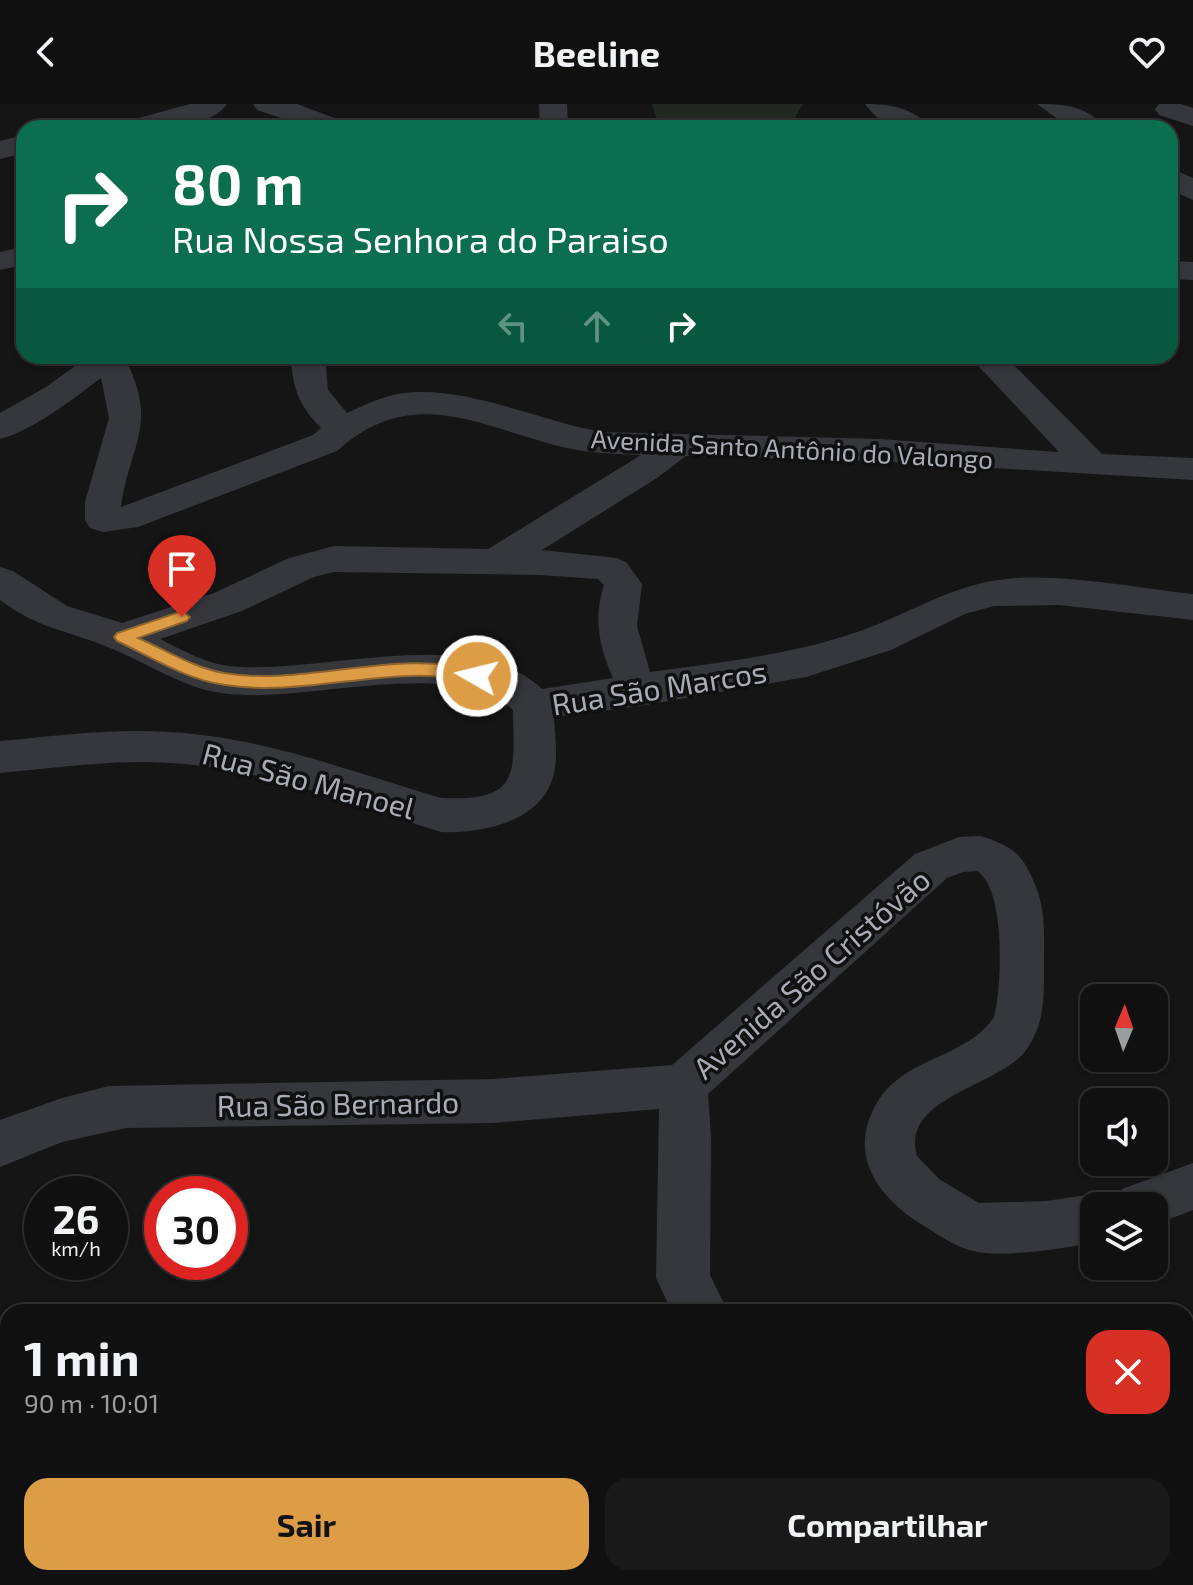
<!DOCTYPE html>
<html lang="pt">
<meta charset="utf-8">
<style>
:root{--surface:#101010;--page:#191919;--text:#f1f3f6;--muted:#9c9d9f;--line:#303030;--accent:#dd9c46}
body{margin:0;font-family:"Exo 2",sans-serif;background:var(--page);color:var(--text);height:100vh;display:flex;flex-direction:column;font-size:30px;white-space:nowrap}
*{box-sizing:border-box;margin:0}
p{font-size:26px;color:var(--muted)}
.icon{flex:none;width:44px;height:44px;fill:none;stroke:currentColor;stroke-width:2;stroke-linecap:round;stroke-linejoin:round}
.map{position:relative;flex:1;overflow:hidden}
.side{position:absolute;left:0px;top:1200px;width:1194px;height:282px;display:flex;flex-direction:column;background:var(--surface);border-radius:24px 24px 0 0;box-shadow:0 2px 6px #0004,0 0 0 2px var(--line)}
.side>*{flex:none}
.top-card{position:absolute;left:16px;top:16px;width:1162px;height:244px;border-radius:24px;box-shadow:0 2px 6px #0004,0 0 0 2px var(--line);background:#0b6e4f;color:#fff;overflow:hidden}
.needle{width:52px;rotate:2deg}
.tools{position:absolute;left:1080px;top:880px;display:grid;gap:16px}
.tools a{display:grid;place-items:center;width:88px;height:88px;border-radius:16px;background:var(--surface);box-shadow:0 2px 6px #0004,0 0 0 2px var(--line);font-size:40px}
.speed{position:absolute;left:24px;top:1072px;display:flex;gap:16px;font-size:40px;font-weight:700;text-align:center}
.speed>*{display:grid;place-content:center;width:104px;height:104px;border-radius:50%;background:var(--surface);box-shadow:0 2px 6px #0004,0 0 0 2px var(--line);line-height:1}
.speed small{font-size:20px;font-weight:400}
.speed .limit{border:12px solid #d22;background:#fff;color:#111}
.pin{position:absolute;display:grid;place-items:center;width:68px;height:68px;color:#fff;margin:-82px -34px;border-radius:50% 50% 50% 0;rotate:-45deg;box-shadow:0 0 8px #0007}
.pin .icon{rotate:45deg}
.me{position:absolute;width:88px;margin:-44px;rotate:278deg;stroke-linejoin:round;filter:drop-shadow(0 0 6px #0008)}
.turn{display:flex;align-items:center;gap:28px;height:168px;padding:0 24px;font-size:36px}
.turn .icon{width:104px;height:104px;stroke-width:2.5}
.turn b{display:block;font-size:56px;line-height:68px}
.lanes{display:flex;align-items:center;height:76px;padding:0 24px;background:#0003;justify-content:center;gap:40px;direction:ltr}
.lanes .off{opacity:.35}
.round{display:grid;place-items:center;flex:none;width:84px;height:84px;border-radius:24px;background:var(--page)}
.summary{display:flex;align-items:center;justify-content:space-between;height:136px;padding:0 24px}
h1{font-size:48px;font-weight:700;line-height:60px}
.action{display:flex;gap:16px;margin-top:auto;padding:16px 24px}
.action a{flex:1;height:92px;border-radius:24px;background:var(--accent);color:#111;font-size:32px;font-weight:700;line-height:92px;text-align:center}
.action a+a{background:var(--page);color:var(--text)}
header{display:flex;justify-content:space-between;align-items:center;height:104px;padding:0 24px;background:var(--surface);font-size:36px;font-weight:700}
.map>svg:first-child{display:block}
.green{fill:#212822}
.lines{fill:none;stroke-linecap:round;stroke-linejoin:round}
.minor{fill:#36373b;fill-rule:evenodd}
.route{fill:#dd9c46;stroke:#90652e;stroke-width:2}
.labels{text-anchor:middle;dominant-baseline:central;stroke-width:7;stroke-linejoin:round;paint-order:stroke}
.far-street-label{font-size:26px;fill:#a8adb5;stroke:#101011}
.street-label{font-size:30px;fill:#a8adb5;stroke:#101011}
</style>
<header><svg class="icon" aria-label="back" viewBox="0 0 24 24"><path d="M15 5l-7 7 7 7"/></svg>Beeline<svg class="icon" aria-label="heart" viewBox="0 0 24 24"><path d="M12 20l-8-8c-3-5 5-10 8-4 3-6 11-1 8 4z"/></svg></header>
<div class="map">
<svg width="1193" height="1481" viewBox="0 0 1193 1481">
<rect width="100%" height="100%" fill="#151516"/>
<path class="green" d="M652,0H803L789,24H660Z"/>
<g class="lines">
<g class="minor">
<path d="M190,0H227C208,27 149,24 120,24L124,18Z"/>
<path d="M253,0H297L345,18L349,24H312L257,6Z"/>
<path d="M539,0H567L568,24H540Z"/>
<path d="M865,0C888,0 915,3 929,24C902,24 882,24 865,0Z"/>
<path d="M1037,0C1062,0 1088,1 1104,24H1070Z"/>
<path d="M1159,0H1181L1193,4V22L1159,11L1155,5Z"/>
<path d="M24,31V49L0,55V37Z"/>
<path d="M1170,64L1193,74V96L1170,86Z"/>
<path d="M24,143V161L0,166V148Z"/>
<path d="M1170,157L1193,158V176L1170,175Z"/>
<path d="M89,252H127L125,254C159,322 130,338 121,403L313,331L321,324C299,302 292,283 291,252H325L328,286L347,309C363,302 380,293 398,290C462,279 538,317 602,328L880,335L1059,348L969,252H1005L1102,350L1193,354V376L880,357L686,352L657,374L542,446L617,454L626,458L642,480L637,522L650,568C721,558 793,551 860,527C905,511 944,486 992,477C1046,466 1136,484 1193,490V516L1059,501L994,502L965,510L891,546L806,573L640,602L554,613C555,631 558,651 554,669C544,717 483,730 441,728C353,700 262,664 170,659C113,655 56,664 0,669V637C56,632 113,624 170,628C262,633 353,668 441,694C521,698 514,670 513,606C457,551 305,599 229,590C185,586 150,560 110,544C68,526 40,526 0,496V463L13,467L67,502L122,519L214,489L289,454L334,442L488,445L641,351C614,350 588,349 562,343C479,322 412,279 337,347L138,423L103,428L90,424L85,416V398L109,314L101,274C71,296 36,325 0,335V309L46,283ZM334,468L540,471L598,475L604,481C593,514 599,543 613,574L542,585C471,518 318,572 229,562C204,559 182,546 160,535L242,507L314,473Z"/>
<path d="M981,732C1014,743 1023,750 1036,783C1046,807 1044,836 1044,862C1044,892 1045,918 1027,945C1001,983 900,992 917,1052L939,1075L979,1099L1046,1097L1094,1090L1112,1097L1114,1101L1122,1085L1193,1059V1106L1154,1121V1102H1094V1138C1065,1145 1001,1154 973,1147C957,1143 943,1134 929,1125C881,1097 844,1053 878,997C905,953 967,954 994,913C1002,882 1006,785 977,767L963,768L947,774L708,990L711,1033L710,1171L728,1208H672L656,1174L659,1005L493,1019L126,1024L62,1038L0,1063V1016L62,994L109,982L493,975L672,961L915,750L959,733Z"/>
<path d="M936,1474H1003L1006,1481H939Z"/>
</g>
</g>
<path class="route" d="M182,507L190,513L187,517L138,534C166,546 194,564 224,569C310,583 397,542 483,568L485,572L477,578C393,558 310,594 225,581C187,576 151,553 117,537L114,533L117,529Z"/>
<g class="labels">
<g class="far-street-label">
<text transform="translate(792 344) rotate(3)">Avenida Santo Antônio do Valongo</text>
</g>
<g class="street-label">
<text transform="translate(659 583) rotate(-9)">Rua São Marcos</text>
<text transform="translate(309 676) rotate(15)">Rua São Manoel</text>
<text transform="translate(811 869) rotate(-41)">Avenida São Cristóvão</text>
<text transform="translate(338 999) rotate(-1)">Rua São Bernardo</text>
</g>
</g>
</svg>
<div class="tools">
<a><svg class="needle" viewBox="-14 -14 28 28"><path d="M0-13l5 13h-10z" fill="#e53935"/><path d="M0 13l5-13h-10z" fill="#9c9d9f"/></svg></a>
<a><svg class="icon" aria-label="sound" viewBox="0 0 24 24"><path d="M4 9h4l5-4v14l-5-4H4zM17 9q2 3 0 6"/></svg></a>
<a><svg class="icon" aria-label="layers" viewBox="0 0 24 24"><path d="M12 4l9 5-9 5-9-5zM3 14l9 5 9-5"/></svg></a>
</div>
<div class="speed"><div>26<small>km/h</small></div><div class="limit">30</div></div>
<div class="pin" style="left:182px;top:513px;background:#d93025"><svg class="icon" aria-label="arrive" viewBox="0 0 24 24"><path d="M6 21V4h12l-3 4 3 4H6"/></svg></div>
<svg class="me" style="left:477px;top:572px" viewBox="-20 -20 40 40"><circle r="17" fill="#dd9c46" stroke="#fff" stroke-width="3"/><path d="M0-11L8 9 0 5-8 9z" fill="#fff"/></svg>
<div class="top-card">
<div class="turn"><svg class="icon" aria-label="right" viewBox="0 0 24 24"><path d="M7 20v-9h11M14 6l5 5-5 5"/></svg><div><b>80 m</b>Rua Nossa Senhora do Paraiso</div></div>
<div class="lanes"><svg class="icon off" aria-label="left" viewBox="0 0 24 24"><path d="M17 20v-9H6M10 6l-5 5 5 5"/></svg><svg class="icon off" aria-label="ahead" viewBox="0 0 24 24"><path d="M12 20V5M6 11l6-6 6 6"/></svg><svg class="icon" aria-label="right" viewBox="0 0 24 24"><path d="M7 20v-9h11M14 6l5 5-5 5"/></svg></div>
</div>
<section class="side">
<div class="summary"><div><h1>1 min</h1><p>90 m · 10:01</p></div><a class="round" style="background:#d93025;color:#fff"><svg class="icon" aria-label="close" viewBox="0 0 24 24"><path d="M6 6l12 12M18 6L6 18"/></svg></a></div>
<div class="action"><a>Sair</a><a>Compartilhar</a></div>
</section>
</div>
